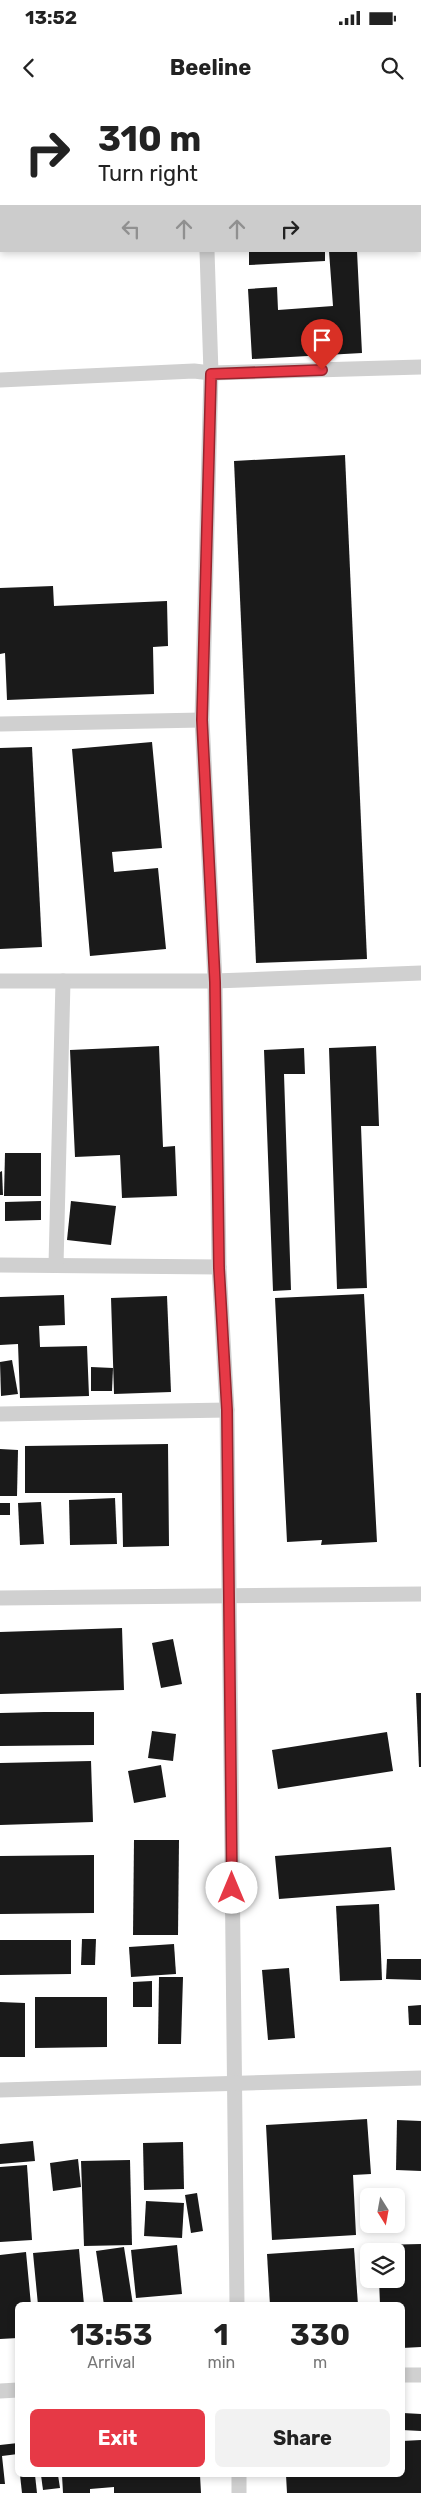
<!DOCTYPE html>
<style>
:root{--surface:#fff;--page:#f2f2f2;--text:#222;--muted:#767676;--accent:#e63946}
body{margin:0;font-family:Rubik,sans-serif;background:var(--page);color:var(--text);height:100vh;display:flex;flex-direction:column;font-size:19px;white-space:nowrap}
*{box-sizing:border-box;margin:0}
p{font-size:16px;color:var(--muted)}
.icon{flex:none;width:28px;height:28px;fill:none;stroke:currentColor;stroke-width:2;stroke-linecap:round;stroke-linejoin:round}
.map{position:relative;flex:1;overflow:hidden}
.drawer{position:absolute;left:15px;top:2202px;width:390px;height:175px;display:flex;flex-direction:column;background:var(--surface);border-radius:8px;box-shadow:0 2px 8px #0003}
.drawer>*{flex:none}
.top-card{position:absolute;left:0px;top:0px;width:421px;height:152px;box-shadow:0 2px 8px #0003;background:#fff;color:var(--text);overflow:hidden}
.needle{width:32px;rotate:169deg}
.buttons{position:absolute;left:360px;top:2088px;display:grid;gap:10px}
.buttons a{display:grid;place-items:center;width:45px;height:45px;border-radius:8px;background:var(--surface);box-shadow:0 2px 8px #0003;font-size:25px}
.pin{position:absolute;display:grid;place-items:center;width:42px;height:42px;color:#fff;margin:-51px -21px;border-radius:50% 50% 50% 0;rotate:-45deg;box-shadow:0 0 5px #0007}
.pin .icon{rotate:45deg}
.me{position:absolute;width:55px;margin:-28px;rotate:0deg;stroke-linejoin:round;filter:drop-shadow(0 0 4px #0008)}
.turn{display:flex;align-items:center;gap:18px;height:105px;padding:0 15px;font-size:22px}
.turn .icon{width:65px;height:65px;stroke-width:2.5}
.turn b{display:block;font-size:35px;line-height:42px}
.lanes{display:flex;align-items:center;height:48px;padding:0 15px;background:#0003;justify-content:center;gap:25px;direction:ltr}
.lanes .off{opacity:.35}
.eta{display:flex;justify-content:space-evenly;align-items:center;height:85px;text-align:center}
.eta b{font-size:30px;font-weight:700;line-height:35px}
.cta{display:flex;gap:10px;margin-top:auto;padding:10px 15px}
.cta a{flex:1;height:58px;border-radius:8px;background:var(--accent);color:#fff;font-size:20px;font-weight:700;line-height:58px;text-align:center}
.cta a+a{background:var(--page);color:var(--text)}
.status{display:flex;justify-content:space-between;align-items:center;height:35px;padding:0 25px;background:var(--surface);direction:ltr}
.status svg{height:14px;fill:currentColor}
header{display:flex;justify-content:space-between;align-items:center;height:65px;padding:0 15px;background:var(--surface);font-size:22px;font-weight:700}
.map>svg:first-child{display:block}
.building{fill:#1a1a1a}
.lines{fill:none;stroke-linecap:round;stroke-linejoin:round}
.service{stroke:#d0d0d0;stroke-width:15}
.route-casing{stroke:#96252e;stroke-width:12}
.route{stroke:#e63946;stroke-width:9}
</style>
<div class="status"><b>13:52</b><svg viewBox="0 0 49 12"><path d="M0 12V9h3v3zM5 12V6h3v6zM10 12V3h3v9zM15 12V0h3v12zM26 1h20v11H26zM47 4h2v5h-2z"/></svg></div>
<header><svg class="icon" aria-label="back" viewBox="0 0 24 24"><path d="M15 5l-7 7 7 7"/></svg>Beeline<svg class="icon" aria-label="search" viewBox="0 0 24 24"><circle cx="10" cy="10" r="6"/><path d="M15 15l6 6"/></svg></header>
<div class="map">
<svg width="421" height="2393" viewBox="0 0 421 2393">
<rect width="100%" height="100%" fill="#fff"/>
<g class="building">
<path d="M249,151H325V161L249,165Z"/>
<path d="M329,151H357L362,253L252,259L248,189L277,187L278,210L333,206Z"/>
<path d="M345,355L367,859L256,863L234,361Z"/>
<path d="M53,486L54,506L167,501L168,546L153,547L154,594L7,600L5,553L0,554V488Z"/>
<path d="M152,642L162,748L112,752L114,772L158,768L166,849L90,856L72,649Z"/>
<path d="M32,647L42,847L0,849V648Z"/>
<path d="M159,946L163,1047L175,1046L177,1096L122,1098L120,1055L75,1057L70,950Z"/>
<path d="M376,946L379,1026H361L367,1188L337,1189L329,948Z"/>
<path d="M304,948L305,974H284L291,1190L273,1191L264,950Z"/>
<path d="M5,1053H41V1096H4Z"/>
<path d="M2,1071L3,1095H0V1072Z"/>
<path d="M41,1101V1120L5,1121V1102Z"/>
<path d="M71,1101L116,1106L111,1145L67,1140Z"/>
<path d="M364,1194L377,1442L321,1445L322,1440L287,1442L275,1198Z"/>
<path d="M64,1195L65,1225L39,1226L40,1247L87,1246L89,1296L20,1298L18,1244L0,1245V1197Z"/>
<path d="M167,1196L171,1292L114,1294L111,1198Z"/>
<path d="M12,1260L18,1294L1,1296L0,1262Z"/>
<path d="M91,1267L113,1268L112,1291H91Z"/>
<path d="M168,1344L169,1446L123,1447L122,1393H25V1346Z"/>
<path d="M0,1349L18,1350L17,1396H0Z"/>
<path d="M115,1398L117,1444L70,1445L69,1400Z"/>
<path d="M41,1402L44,1444L20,1445L18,1403Z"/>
<rect x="0" y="1403" width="10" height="12"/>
<path d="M122,1528L124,1590L0,1594V1532Z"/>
<path d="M173,1539L182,1584L161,1588L152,1543Z"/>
<path d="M416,1593H421V1667H419Z"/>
<path d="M44,1612H94V1645L0,1646V1613Z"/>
<path d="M152,1631L176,1634L173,1661L148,1658Z"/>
<path d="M387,1632L393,1671L278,1689L272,1650Z"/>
<path d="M91,1661L93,1722L0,1725V1663Z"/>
<path d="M161,1665L166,1697L134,1703L128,1671Z"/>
<path d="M134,1740H179L178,1835H133Z"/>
<path d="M391,1747L395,1790L279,1799L275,1756Z"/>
<path d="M94,1755V1813L0,1814V1756Z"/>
<path d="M379,1804L382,1880L340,1881L336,1806Z"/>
<path d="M82,1839H96L95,1865H81Z"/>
<path d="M0,1840H71V1874L0,1875Z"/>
<path d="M174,1844L176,1874L131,1877L129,1847Z"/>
<path d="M387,1859H421V1880L386,1879Z"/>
<path d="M289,1868L295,1938L268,1940L262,1870Z"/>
<path d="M159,1877H183L181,1944H158Z"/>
<path d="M152,1881V1907H133V1882Z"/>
<path d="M35,1897H107V1947L35,1948Z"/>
<path d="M0,1902L25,1903V1957H0Z"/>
<path d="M421,1905V1925H409L408,1906Z"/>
<path d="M367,2019L371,2074L353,2075L356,2135L272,2140L266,2025Z"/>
<path d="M397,2020L421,2021V2071L396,2070Z"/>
<path d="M33,2041L35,2061L0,2064V2044Z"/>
<path d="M183,2042L184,2089L144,2090L143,2043Z"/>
<path d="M78,2059L81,2087L53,2091L50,2063Z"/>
<path d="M130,2060L132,2145L84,2146L81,2061Z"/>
<path d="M27,2065L32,2140L0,2142V2067Z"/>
<path d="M197,2093L203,2131L191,2133L185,2095Z"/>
<path d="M146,2101L184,2103L182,2138L144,2136Z"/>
<path d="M421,2144V2247L402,2248V2205H380L379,2179H396V2151H378V2145Z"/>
<path d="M177,2145L182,2194L136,2198L131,2150Z"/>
<path d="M124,2147L133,2205H104L96,2151Z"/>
<path d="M354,2148L358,2205H270L267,2154Z"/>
<path d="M79,2149L84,2205H38L33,2153Z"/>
<path d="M26,2152L31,2205H18V2238L0,2239V2155Z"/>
<path d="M403,2313L421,2314V2331L402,2330Z"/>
<path d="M421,2340V2393H287L286,2375H402V2341Z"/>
<path d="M18,2343V2354L2,2356L5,2384H0V2345Z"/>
<path d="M20,2375H35L37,2393H22Z"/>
<path d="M41,2375H58L60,2388L43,2390Z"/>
<path d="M62,2375H200L201,2393H114V2387L90,2389V2393H63Z"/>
</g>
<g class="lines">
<g class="service">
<path d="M203,0V1"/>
<path d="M207,151L211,273L202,620L215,881L219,1167L227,1310L237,2205"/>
<path d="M0,280L194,271L211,273L421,267"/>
<path d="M0,624L202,620"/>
<path d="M0,881H215L421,873"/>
<path d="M0,1165L219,1167"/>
<path d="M56,1165L63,881"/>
<path d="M0,1314L227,1310"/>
<path d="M0,1498L421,1494"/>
<path d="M0,1990L421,1978"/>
<path d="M402,2275H421"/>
<path d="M0,2291L18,2290"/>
<path d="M239,2375V2393"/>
</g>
</g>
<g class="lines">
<defs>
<path id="route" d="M232,1788L227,1310L219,1168L215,882L202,620L211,274L322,270"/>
</defs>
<use href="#route" class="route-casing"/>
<use href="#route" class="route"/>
</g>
</svg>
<div class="buttons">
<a><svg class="needle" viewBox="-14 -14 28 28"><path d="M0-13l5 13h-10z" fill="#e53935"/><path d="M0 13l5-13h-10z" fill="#767676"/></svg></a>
<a><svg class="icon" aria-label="layers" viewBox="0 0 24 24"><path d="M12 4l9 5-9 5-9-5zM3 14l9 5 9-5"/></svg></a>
</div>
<div class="pin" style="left:322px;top:270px;background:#d93025"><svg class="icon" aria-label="arrive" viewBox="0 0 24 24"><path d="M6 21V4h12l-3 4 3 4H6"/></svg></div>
<svg class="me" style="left:232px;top:1788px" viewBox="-20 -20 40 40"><circle r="19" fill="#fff"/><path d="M0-13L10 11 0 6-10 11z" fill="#e63946"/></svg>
<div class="top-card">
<div class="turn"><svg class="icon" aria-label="right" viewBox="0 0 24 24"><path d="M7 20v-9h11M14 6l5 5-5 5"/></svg><div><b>310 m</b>Turn right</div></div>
<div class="lanes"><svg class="icon off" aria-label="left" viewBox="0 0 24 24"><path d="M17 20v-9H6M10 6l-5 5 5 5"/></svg><svg class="icon off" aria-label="ahead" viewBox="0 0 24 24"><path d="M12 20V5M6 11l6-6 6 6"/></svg><svg class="icon off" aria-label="ahead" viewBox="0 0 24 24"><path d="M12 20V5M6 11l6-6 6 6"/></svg><svg class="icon" aria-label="right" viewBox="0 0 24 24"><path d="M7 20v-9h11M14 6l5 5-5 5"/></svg></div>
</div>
<section class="drawer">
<div class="eta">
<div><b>13:53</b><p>Arrival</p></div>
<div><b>1</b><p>min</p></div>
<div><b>330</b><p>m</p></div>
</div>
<div class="cta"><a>Exit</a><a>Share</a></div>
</section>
</div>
